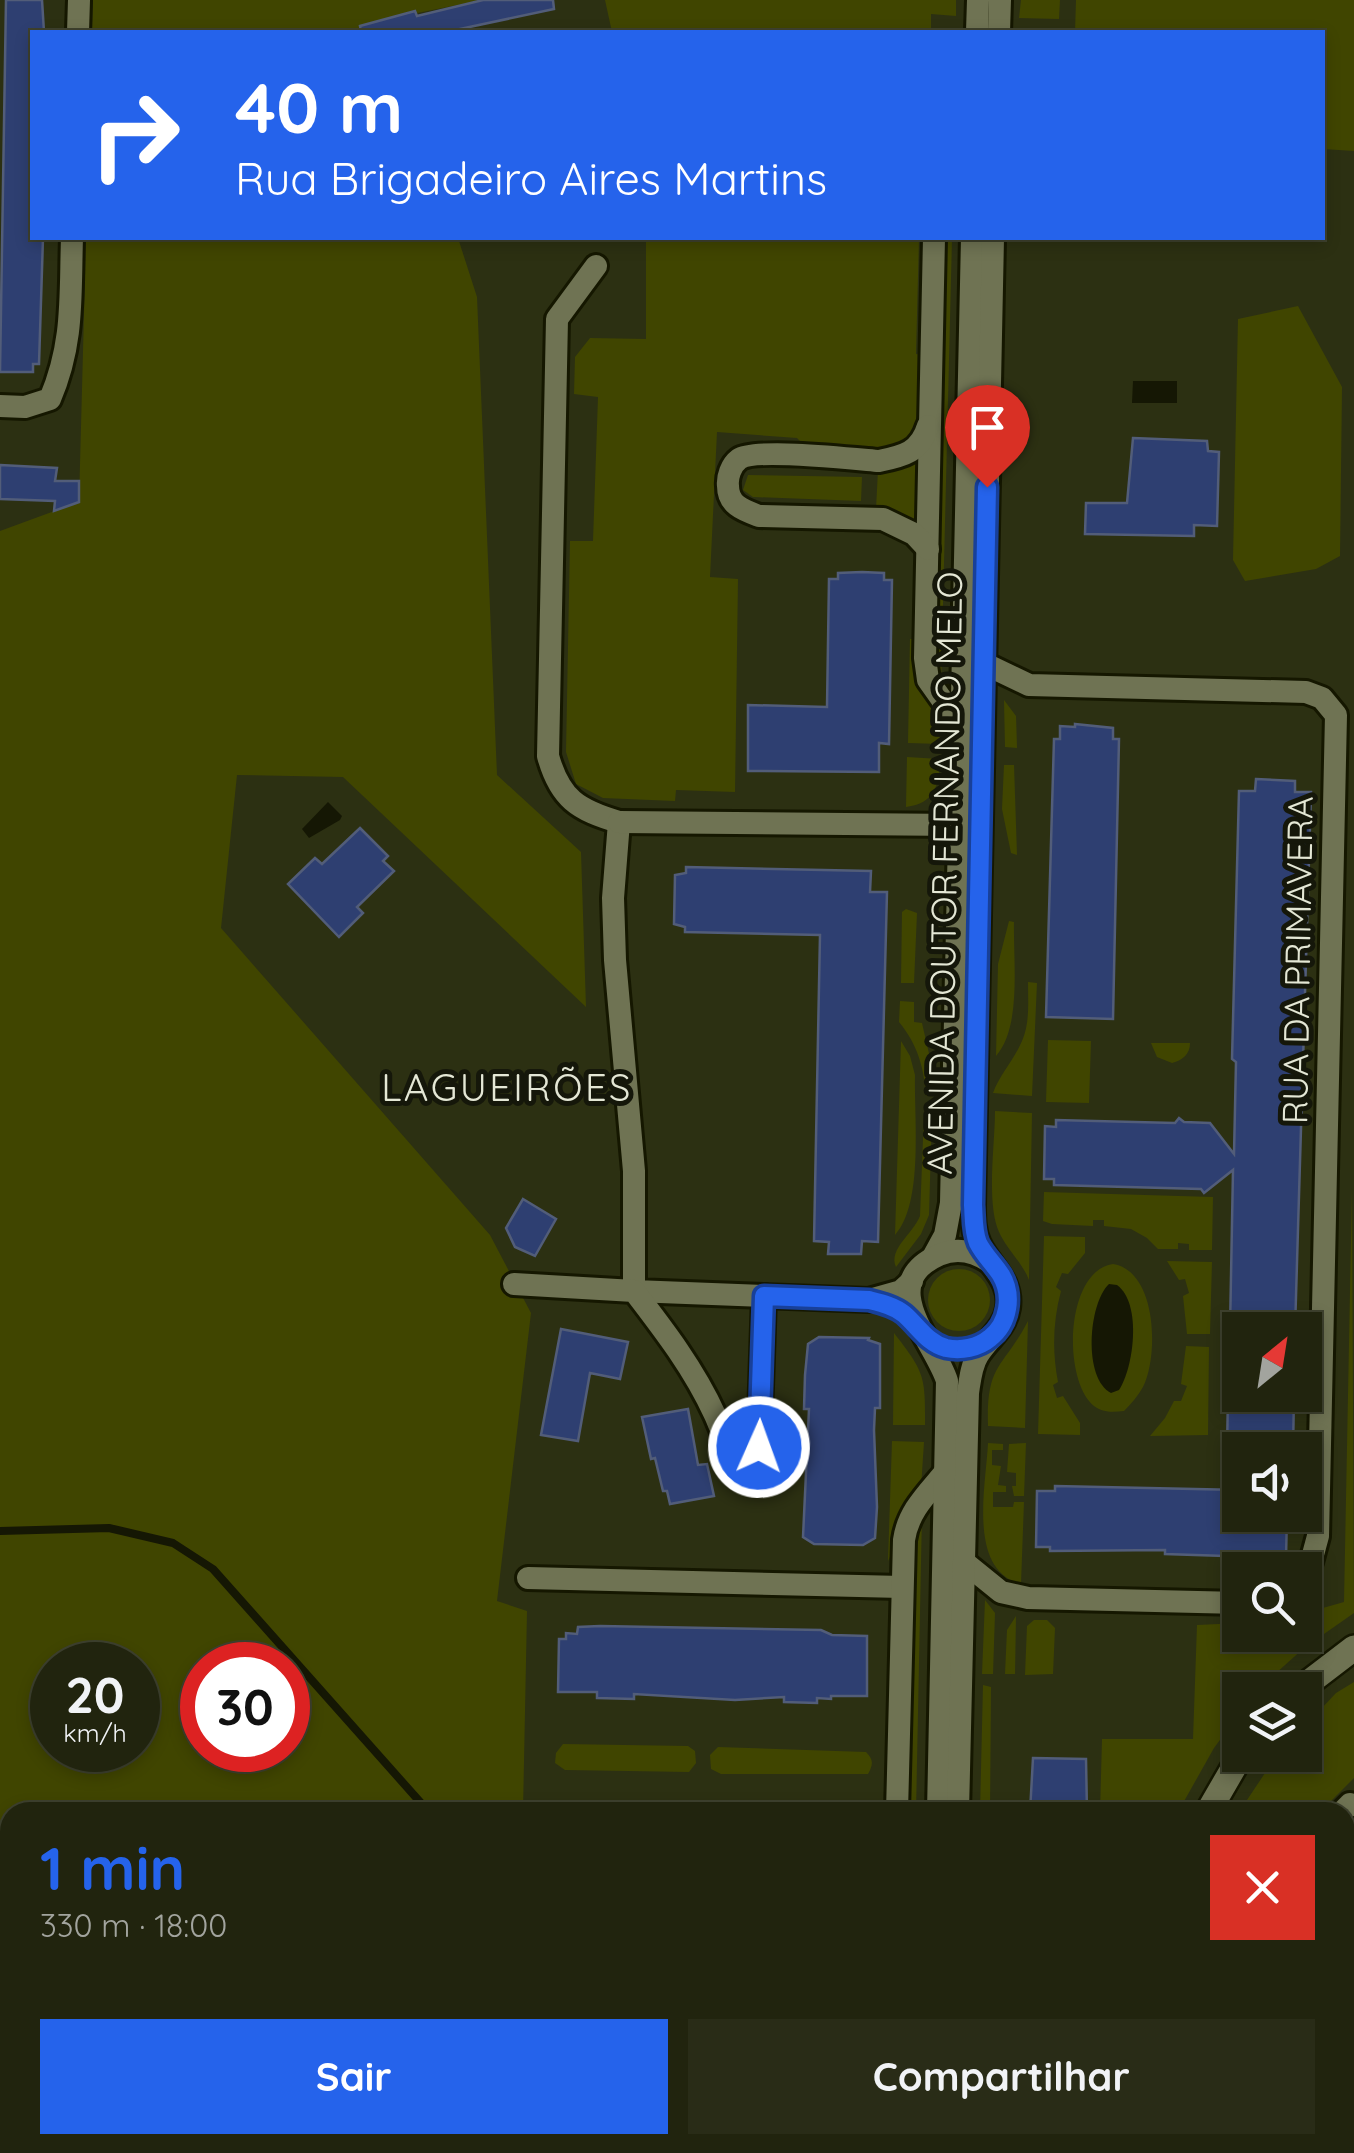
<!DOCTYPE html>
<html lang="pt">
<meta charset="utf-8">
<style>
:root{--surface:#21240e;--page:#292c17;--text:#f1f3f6;--muted:#a2a49e;--line:#3e412e;--accent:#2563eb}
body{margin:0;font-family:Quicksand,sans-serif;background:var(--page);color:var(--text);height:100vh;display:flex;flex-direction:column;font-size:38px;white-space:nowrap}
*{box-sizing:border-box;margin:0}
p{font-size:32px;color:var(--muted)}
.icon{flex:none;width:55px;height:55px;fill:none;stroke:currentColor;stroke-width:2;stroke-linecap:round;stroke-linejoin:round}
.map{position:relative;flex:1;overflow:hidden}
.sheet{position:absolute;left:0px;top:1802px;width:1355px;height:352px;display:flex;flex-direction:column;background:var(--surface);border-radius:30px 30px 0 0;box-shadow:0 5px 15px #0003,0 0 0 2px var(--line)}
.sheet>*{flex:none}
.guide{position:absolute;left:30px;top:30px;width:1295px;height:210px;border-radius:0px;box-shadow:0 5px 15px #0003,0 0 0 2px var(--line);background:#2563eb;color:#fff;overflow:hidden}
.needle{width:65px;rotate:30deg}
.fabs{position:absolute;left:1222px;top:1312px;display:grid;gap:20px}
.fabs a{display:grid;place-items:center;width:100px;height:100px;border-radius:0px;background:var(--surface);box-shadow:0 5px 15px #0003,0 0 0 2px var(--line);font-size:50px}
.speed{position:absolute;left:30px;top:1642px;display:flex;gap:20px;font-size:50px;font-weight:700;text-align:center}
.speed>*{display:grid;place-content:center;width:130px;height:130px;border-radius:50%;background:var(--surface);box-shadow:0 5px 15px #0003,0 0 0 2px var(--line);line-height:1}
.speed small{font-size:25px;font-weight:400}
.speed .limit{border:15px solid #d22;background:#fff;color:#111}
.pin{position:absolute;display:grid;place-items:center;width:85px;height:85px;color:#fff;margin:-102px -42px;border-radius:50% 50% 50% 0;rotate:-45deg;box-shadow:0 0 10px #0007}
.pin .icon{rotate:45deg}
.me{position:absolute;width:110px;margin:-55px;rotate:2deg;stroke-linejoin:round;filter:drop-shadow(0 0 8px #0008)}
.turn{display:flex;align-items:center;gap:35px;height:210px;padding:0 40px;font-size:45px}
.turn .icon{width:130px;height:130px;stroke-width:2.5}
.turn b{display:block;font-size:70px;line-height:85px}
.round{display:grid;place-items:center;flex:none;width:105px;height:105px;border-radius:0px;background:var(--page)}
.summary{display:flex;align-items:center;justify-content:space-between;height:170px;padding:0 40px}
h1{font-size:60px;font-weight:800;line-height:75px;color:var(--accent)}
.primary-button{display:flex;gap:20px;margin-top:auto;padding:20px 40px}
.primary-button a{flex:1;height:115px;border-radius:0px;background:var(--accent);color:#fff;font-size:40px;font-weight:800;line-height:115px;text-align:center}
.primary-button a+a{background:var(--page);color:var(--text)}
.map>svg:first-child{display:block}
.green{fill:#404500;fill-rule:evenodd}
.water{fill:#151704}
.lines{fill:none;stroke-linecap:round;stroke-linejoin:round}
.stream{stroke:#151704;stroke-width:8}
.building{fill:#2e3f71;stroke:#525d79;stroke-width:2.5}
.minor-casing{stroke:#151700;stroke-width:28}
.tertiary-casing{stroke:#151700;stroke-width:30}
.motorway-casing{stroke:#151700;stroke-width:35}
.minor{stroke:#6f7353;stroke-width:22}
.tertiary{stroke:#6f7353;stroke-width:25}
.motorway{stroke:#a6b142;stroke-width:30}
.route-casing{stroke:#184099;stroke-width:25}
.route{stroke:#2563eb;stroke-width:18}
.labels{text-anchor:middle;dominant-baseline:central;stroke-width:10;stroke-linejoin:round;paint-order:stroke}
.street-label{font-size:35px;fill:#e4e7d5;stroke:#15170a}
.neighbourhood-label{font-size:38px;letter-spacing:2.5px;fill:#e4e7d5;stroke:#15170a}
</style>
<div class="map">
<svg width="1354" height="2153" viewBox="0 0 1354 2153">
<rect width="100%" height="100%" fill="#2c3012"/>
<g class="green">
<path d="M93,0H483L387,19L391,32H92Z"/>
<path d="M605,0H956V16L931,14V30L956,32H612Z"/>
<path d="M1021,0H1060L1059,19L1019,18Z"/>
<path d="M1076,0H1354V151L1323,149L1322,32H1075Z"/>
<path d="M86,238H458L477,297L497,775L581,852L586,1007L343,777L237,775L221,928L490,1235L531,1313L497,1601L527,1611L523,1812H10V1979L0,1963V531L79,502ZM52,1665H138V1750H52ZM202,1665H288V1750H202Z"/>
<path d="M646,238H919L916,354L925,355V414L905,446L883,451L808,449L797,438L717,432L710,577L738,579L735,792L676,790L675,801L603,798L576,784L566,752L570,541H593L598,397L574,394L575,357L590,338L646,339Z"/>
<path d="M942,238H952L941,685L932,663Z"/>
<path d="M1298,306L1342,387L1340,556L1316,569L1245,581L1233,560L1238,319Z"/>
<path d="M921,458L919,523L895,511L876,509L878,470L907,466Z"/>
<path d="M748,475L862,477L861,501L753,497L743,490Z"/>
<path d="M910,639H918L941,719V744L908,743Z"/>
<path d="M1004,700L1016,716L1017,748L1005,747Z"/>
<path d="M907,757L940,759C939,784 936,803 906,807Z"/>
<path d="M1004,765H1014L1017,855L1011,853L1002,809Z"/>
<path d="M906,909L917,913L914,983H901L902,912Z"/>
<path d="M1009,921L1014,922C1013,960 1022,1027 996,1056L998,964Z"/>
<path d="M1028,982L1037,983L1032,1096L993,1093C1000,1074 1014,1060 1022,1041C1030,1023 1028,1002 1028,982Z"/>
<path d="M900,1001L914,1002V1022L922,1023L933,1071L930,1096H926C924,1068 918,1045 899,1022Z"/>
<path d="M1048,1040L1091,1041L1089,1103L1046,1102Z"/>
<path d="M901,1041L910,1056L915,1075C914,1118 924,1203 895,1235Z"/>
<path d="M1151,1043H1190C1190,1054 1183,1060 1172,1063L1157,1057Z"/>
<path d="M927,1109L932,1112L929,1215L921,1234L896,1267C888,1249 913,1234 920,1216L924,1113Z"/>
<path d="M995,1111L1032,1113L1029,1280C1022,1262 1007,1250 999,1232C986,1203 995,1145 995,1111Z"/>
<path d="M1352,1188L1354,1613L1304,1648L1257,1690H1240V1713L1214,1748L1178,1812H1100L1102,1739H1193L1197,1625L1240,1623V1635H1305V1613L1344,1602Z"/>
<path d="M1044,1192L1213,1197L1212,1250H1189V1244L1178,1243V1249H1158L1147,1238L1131,1229L1104,1226V1220H1093V1226L1052,1224L1043,1221Z"/>
<path d="M1044,1236L1085,1237V1253L1068,1274L1062,1273L1056,1287L1061,1291C1053,1321 1052,1351 1058,1382L1053,1385L1057,1398L1063,1396L1080,1423V1435L1038,1434Z"/>
<path d="M1167,1261L1212,1262L1210,1334H1187L1183,1296L1189,1293L1185,1279L1179,1280Z"/>
<path d="M1113,1264C1157,1271 1159,1355 1143,1387C1138,1396 1131,1404 1124,1411C1113,1412 1103,1413 1094,1406C1062,1380 1065,1271 1113,1264Z"/>
<circle cx="959" cy="1300" r="31"/>
<path d="M1028,1321L1025,1428L988,1426C986,1363 1003,1369 1028,1321Z"/>
<path d="M894,1333C925,1373 925,1376 925,1425H893Z"/>
<path d="M1186,1346L1209,1347L1208,1435L1150,1436L1165,1418L1174,1401H1181L1187,1386L1181,1384Z"/>
<path d="M892,1441L924,1442L921,1488L888,1561Z"/>
<path d="M988,1443L1003,1444V1450H992V1465L1001,1466L998,1485L1006,1486V1492H993V1507H1013L1014,1502H1024L1021,1584C967,1570 986,1486 988,1443Z"/>
<path d="M1026,1443L1024,1496H1014L1012,1486H1016V1473L1007,1472L1009,1444Z"/>
<path d="M922,1513L916,1812H905L913,1525Z"/>
<path d="M985,1600L995,1613L993,1674H982Z"/>
<path d="M1016,1616L1015,1674H1005L1007,1630Z"/>
<path d="M1034,1620H1047L1055,1628L1053,1674L1025,1675L1027,1626Z"/>
<path d="M1354,1682V1778L1320,1812H1239L1277,1755H1305V1726L1336,1693Z"/>
<path d="M983,1685L991,1687L990,1812H980Z"/>
<path d="M563,1744L688,1746L695,1751L696,1763L689,1772L565,1770L555,1763L556,1753Z"/>
<path d="M718,1747L866,1752C874,1760 873,1765 868,1774H721L711,1769L710,1755Z"/>
<path d="M126,2145H496L495,2153H132Z"/>
<path d="M990,2145H1048L1057,2153H996Z"/>
</g>
<g class="water">
<path d="M1133,381H1177V403H1132Z"/>
<path d="M328,802L342,816L340,820L309,838L302,829Z"/>
<path d="M1109,1284L1117,1285C1142,1303 1134,1367 1119,1390L1111,1393C1083,1379 1088,1304 1109,1284Z"/>
</g>
<g class="lines">
<g class="stream">
<path d="M0,1531L109,1528L173,1543L213,1569L429,1812"/>
<path d="M1276,2145L1280,2153"/>
</g>
</g>
<g class="building">
<path d="M6,0H42L44,32H32V238H43L39,364H33V372H0Z"/>
<path d="M483,0H553L554,9L446,32H361L360,26L415,11L417,16Z"/>
<path d="M1133,438L1207,441L1208,451L1219,452L1217,526L1194,525V536L1085,534L1086,503H1127Z"/>
<path d="M0,465L57,468L55,481H79V502L54,511L55,501L0,499Z"/>
<path d="M862,572L884,573V580H892L889,744L879,743V772L748,771V705L827,707L829,579H838V573Z"/>
<path d="M1075,724L1113,728V739H1119L1113,1019L1046,1017L1054,739H1060V726L1075,727Z"/>
<path d="M1256,779L1295,781V792H1311L1295,1330H1230L1233,1170L1204,1193L1201,1189L1054,1185V1179H1044L1045,1126L1056,1127V1120L1175,1123L1179,1118L1184,1122L1210,1123L1234,1154L1236,1062L1232,1059L1239,791H1255Z"/>
<path d="M360,828L388,856L383,861L394,871L357,907L363,913L339,937L288,884L315,858L322,864Z"/>
<path d="M686,867L871,871L870,892H887L878,1242L862,1241L861,1254H828L829,1242L814,1241L820,935L685,932V927L674,924L675,875L686,873Z"/>
<path d="M523,1199L556,1219L535,1256L515,1247L506,1228Z"/>
<path d="M561,1329L628,1342L620,1379L590,1373L578,1441L541,1435Z"/>
<path d="M819,1337L869,1338L868,1340L880,1344V1408H875L874,1430L877,1507L875,1538L863,1545L814,1544L803,1537L809,1409H804L805,1375L808,1344Z"/>
<path d="M1228,1395H1294L1293,1450H1227Z"/>
<path d="M688,1409L698,1465L707,1464L714,1496L670,1504L667,1491H663L655,1458L651,1459L642,1417Z"/>
<path d="M1055,1486L1240,1490V1515H1287L1286,1558L1165,1554V1550L1050,1551V1547H1036L1037,1491H1055Z"/>
<path d="M600,1626L821,1630L832,1635L867,1636V1696H831V1699L817,1698V1703L784,1702V1697L735,1700L634,1694V1699L597,1698V1692H558L559,1639H566V1633L577,1634L578,1627Z"/>
<path d="M1033,1758L1086,1759L1087,1812H1030Z"/>
</g>
<g class="lines">
<defs>
<g id="minor">
<path d="M78,32L79,0"/>
<path d="M977,32L978,0"/>
<path d="M999,32L1000,0"/>
<path d="M934,238L925,658L928,680L962,728"/>
<path d="M596,266L557,319L548,756C560,799 578,810 619,822L613,898L615,960L634,1171V1291L869,1300L901,1291L912,1281"/>
<path d="M0,406L25,407L50,399C74,343 70,297 72,238"/>
<path d="M928,549L914,534L883,519L759,516C743,510 728,505 728,486C727,477 731,465 739,459C755,448 855,459 879,461C904,456 920,452 928,426"/>
<path d="M983,663L1029,685L1306,692L1322,698L1336,715L1318,1536L1311,1562L1305,1571"/>
<path d="M619,822L959,825"/>
<path d="M933,1257L945,1235L951,1203L972,238"/>
<path d="M514,1284L634,1291C664,1330 694,1369 715,1415C723,1433 727,1449 744,1459L754,1456L759,1447L764,1296"/>
<path d="M964,1562L1001,1592L1028,1598L1240,1603"/>
<path d="M528,1578L902,1587"/>
<path d="M897,1812L904,1540C908,1511 928,1493 946,1471"/>
<path d="M938,1812L947,1381C935,1342 874,1284 939,1255C957,1247 974,1251 990,1262"/>
<path d="M958,1812L968,1393C970,1380 971,1366 978,1355C988,1339 1005,1328 1008,1308C1012,1280 990,1267 979,1244C973,1232 973,1218 973,1205L993,238"/>
<path d="M1342,1812L1350,1804"/>
<path d="M962,2145L967,2153"/>
<path d="M1240,2145L1243,2153"/>
<path d="M910,2153L914,2145"/>
</g>
<g id="tertiary">
<path d="M1299,1690L1354,1648"/>
<path d="M1208,1812L1241,1755"/>
<path d="M1177,2145L1180,2153"/>
</g>
<g id="motorway">
<path d="M0,2023L10,2038"/>
<path d="M0,2109L10,2123"/>
<path d="M26,2145L32,2153"/>
<path d="M87,2145L93,2153"/>
</g>
</defs>
<use href="#minor" class="minor-casing"/>
<use href="#tertiary" class="tertiary-casing"/>
<use href="#motorway" class="motorway-casing"/>
<use href="#minor" class="minor"/>
<use href="#tertiary" class="tertiary"/>
<use href="#motorway" class="motorway"/>
</g>
<g class="lines">
<defs>
<path id="route" d="M759,1447L764,1296L869,1300C881,1303 894,1306 904,1314C918,1326 927,1343 946,1348C961,1351 978,1348 990,1338C1009,1323 1013,1295 1001,1275C994,1264 984,1255 978,1243C973,1231 974,1218 973,1205L987,487"/>
</defs>
<use href="#route" class="route-casing"/>
<use href="#route" class="route"/>
</g>
<g class="labels">
<g class="street-label">
<text transform="translate(944 873) rotate(-89)">AVENIDA DOUTOR FERNANDO MELO</text>
<text transform="translate(1297 960) rotate(-89)">RUA DA PRIMAVERA</text>
</g>
<g class="neighbourhood-label">
<text x="507" y="1087">LAGUEIRÕES</text>
</g>
</g>
</svg>
<div class="fabs">
<a><svg class="needle" viewBox="-14 -14 28 28"><path d="M0-13l5 13h-10z" fill="#e53935"/><path d="M0 13l5-13h-10z" fill="#a2a49e"/></svg></a>
<a><svg class="icon" aria-label="sound" viewBox="0 0 24 24"><path d="M4 9h4l5-4v14l-5-4H4zM17 9q2 3 0 6"/></svg></a>
<a><svg class="icon" aria-label="search" viewBox="0 0 24 24"><circle cx="10" cy="10" r="6"/><path d="M15 15l6 6"/></svg></a>
<a><svg class="icon" aria-label="layers" viewBox="0 0 24 24"><path d="M12 4l9 5-9 5-9-5zM3 14l9 5 9-5"/></svg></a>
</div>
<div class="speed"><div>20<small>km/h</small></div><div class="limit">30</div></div>
<div class="pin" style="left:987px;top:487px;background:#d93025"><svg class="icon" aria-label="arrive" viewBox="0 0 24 24"><path d="M6 21V4h12l-3 4 3 4H6"/></svg></div>
<svg class="me" style="left:759px;top:1447px" viewBox="-20 -20 40 40"><circle r="17" fill="#2563eb" stroke="#fff" stroke-width="3"/><path d="M0-11L8 9 0 5-8 9z" fill="#fff"/></svg>
<div class="guide">
<div class="turn"><svg class="icon" aria-label="right" viewBox="0 0 24 24"><path d="M7 20v-9h11M14 6l5 5-5 5"/></svg><div><b>40 m</b>Rua Brigadeiro Aires Martins</div></div>
</div>
<section class="sheet">
<div class="summary"><div><h1>1 min</h1><p>330 m · 18:00</p></div><a class="round" style="background:#d93025;color:#fff"><svg class="icon" aria-label="close" viewBox="0 0 24 24"><path d="M6 6l12 12M18 6L6 18"/></svg></a></div>
<div class="primary-button"><a>Sair</a><a>Compartilhar</a></div>
</section>
</div>
